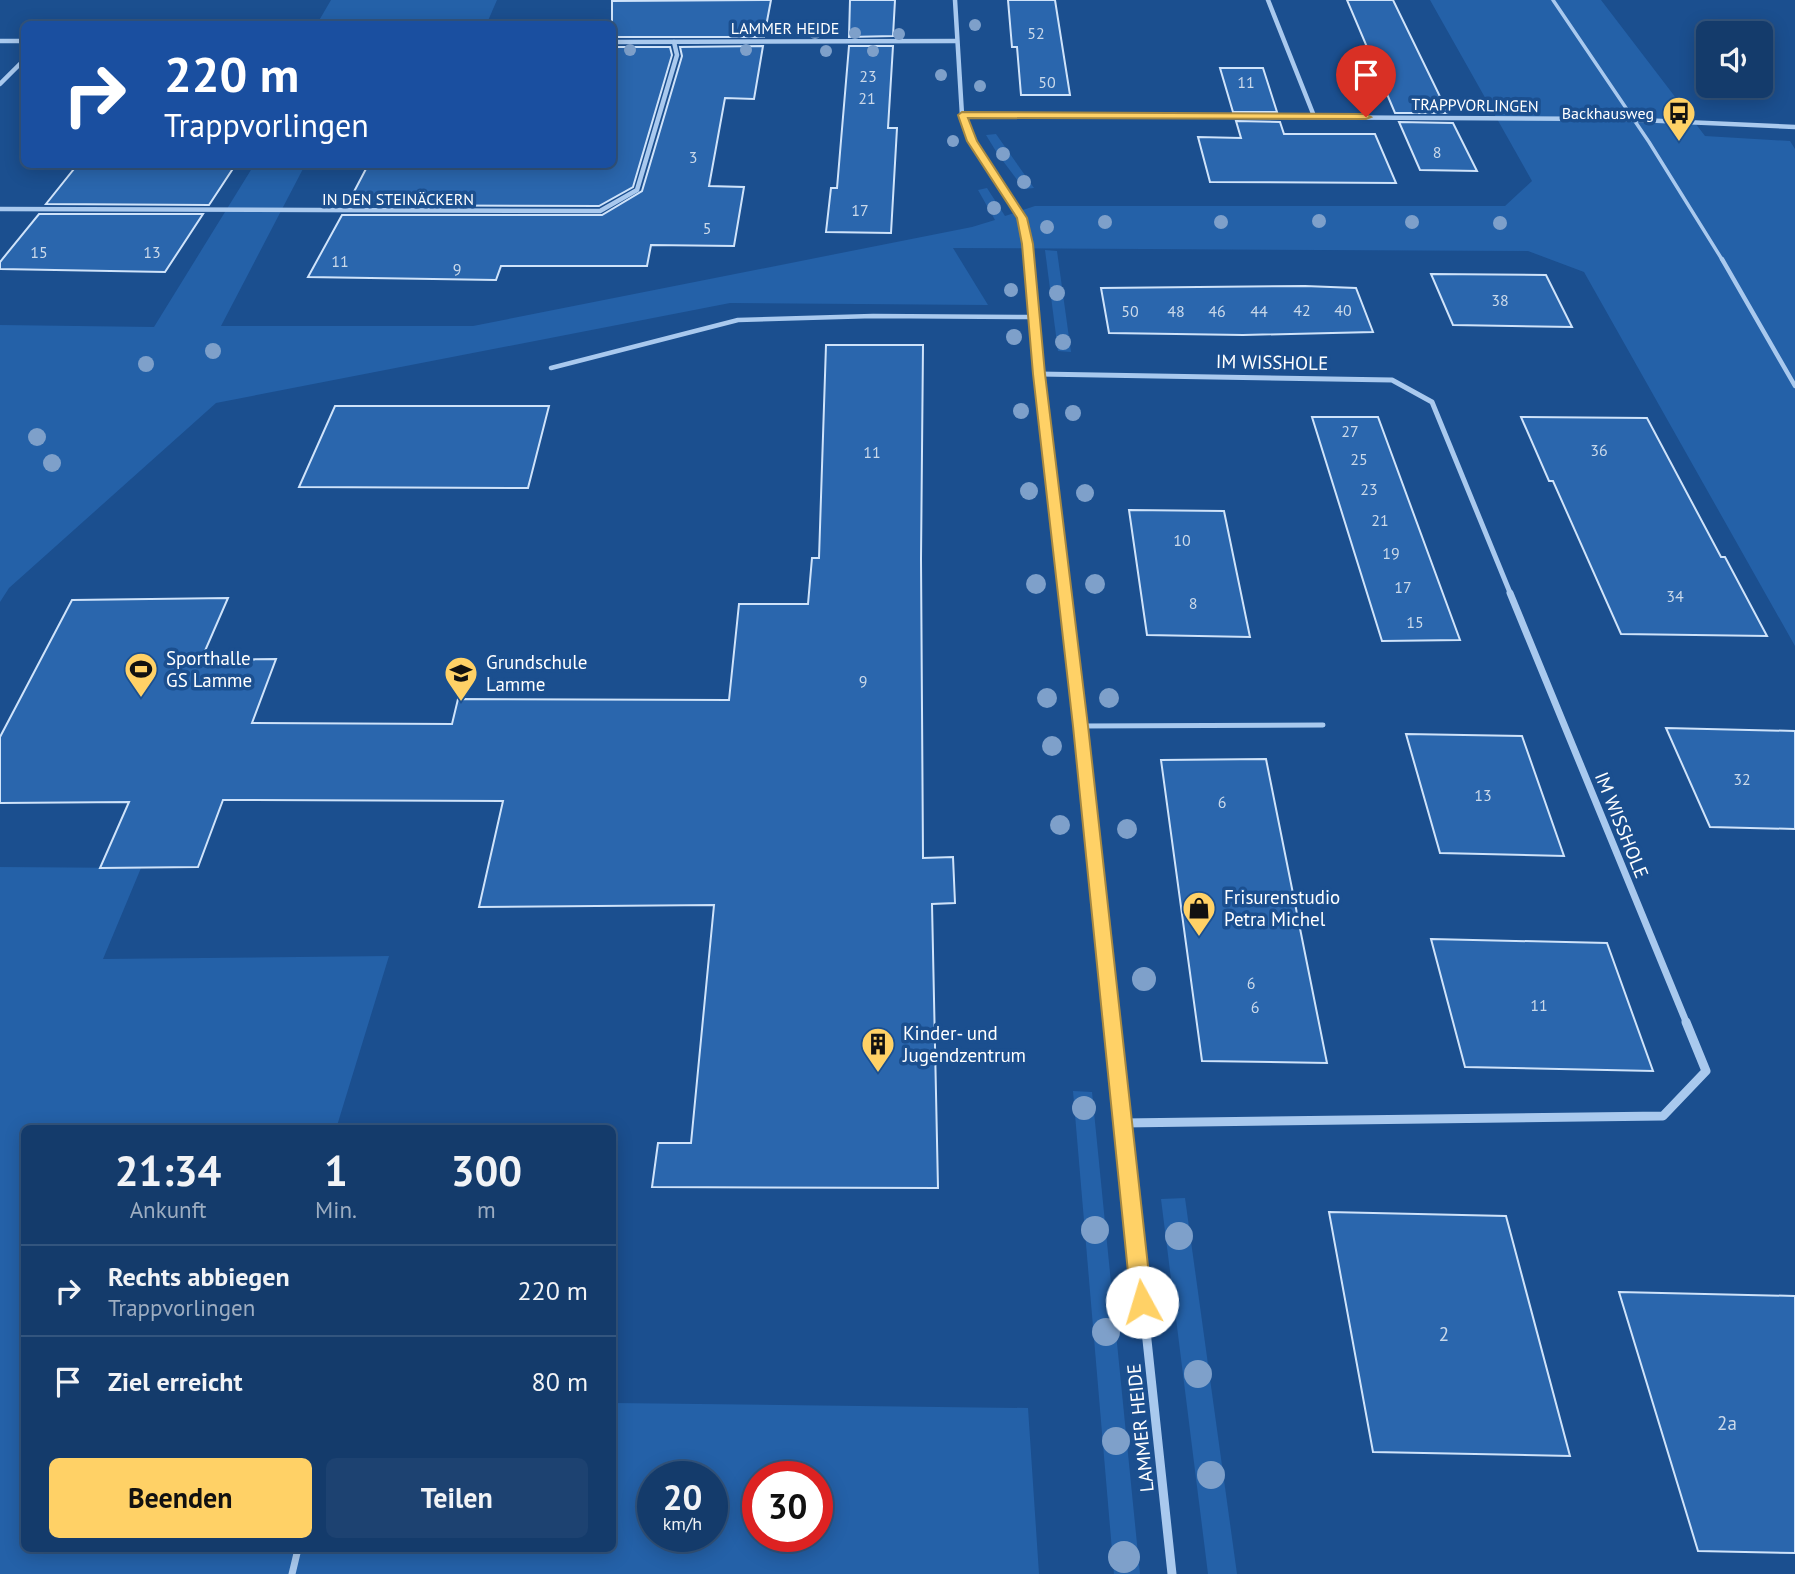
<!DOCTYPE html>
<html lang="de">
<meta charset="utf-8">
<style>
:root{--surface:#143b6b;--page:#1d4271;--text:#f1f3f6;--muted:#9dadc1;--line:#33557e;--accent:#ffd166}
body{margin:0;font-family:"PT Sans",sans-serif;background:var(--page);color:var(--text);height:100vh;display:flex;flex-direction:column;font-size:26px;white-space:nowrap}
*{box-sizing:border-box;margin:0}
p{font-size:23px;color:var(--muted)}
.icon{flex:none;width:38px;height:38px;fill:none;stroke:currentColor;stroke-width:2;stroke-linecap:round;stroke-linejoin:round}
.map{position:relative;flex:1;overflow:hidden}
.drawer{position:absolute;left:21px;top:1125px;width:595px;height:427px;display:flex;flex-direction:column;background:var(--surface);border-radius:10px;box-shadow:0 4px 18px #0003,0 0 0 2px var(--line)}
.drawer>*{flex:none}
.hud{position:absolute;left:21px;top:21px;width:595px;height:147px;border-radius:10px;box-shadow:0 4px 18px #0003,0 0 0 2px var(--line);background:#1a4fa0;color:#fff;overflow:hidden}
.buttons{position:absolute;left:1696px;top:21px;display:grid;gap:14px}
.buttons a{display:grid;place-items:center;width:77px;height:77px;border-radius:10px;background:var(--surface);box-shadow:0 4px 18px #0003,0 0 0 2px var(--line);font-size:35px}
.speed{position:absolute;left:637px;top:1461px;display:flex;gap:14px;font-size:35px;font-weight:700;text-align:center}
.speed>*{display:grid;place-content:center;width:91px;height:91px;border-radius:50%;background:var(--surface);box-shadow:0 4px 18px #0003,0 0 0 2px var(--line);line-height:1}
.speed small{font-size:18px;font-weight:400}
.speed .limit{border:10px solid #d22;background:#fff;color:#111}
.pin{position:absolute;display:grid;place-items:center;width:60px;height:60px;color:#fff;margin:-72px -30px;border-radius:50% 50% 50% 0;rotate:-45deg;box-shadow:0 0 7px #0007}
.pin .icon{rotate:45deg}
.me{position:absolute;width:77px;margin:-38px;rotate:354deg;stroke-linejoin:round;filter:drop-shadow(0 0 5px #0008)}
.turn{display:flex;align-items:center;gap:24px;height:147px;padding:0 28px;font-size:32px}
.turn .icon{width:91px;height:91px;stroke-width:2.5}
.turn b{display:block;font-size:49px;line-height:60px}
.eta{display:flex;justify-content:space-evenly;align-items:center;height:119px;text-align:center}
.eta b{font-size:42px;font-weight:800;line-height:49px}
.primary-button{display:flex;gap:14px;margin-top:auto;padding:14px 28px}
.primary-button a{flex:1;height:80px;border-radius:10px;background:var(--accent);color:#111;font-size:28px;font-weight:800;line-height:80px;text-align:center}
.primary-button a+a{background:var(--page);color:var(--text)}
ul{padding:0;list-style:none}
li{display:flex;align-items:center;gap:21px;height:91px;padding:0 28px;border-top:2px solid var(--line)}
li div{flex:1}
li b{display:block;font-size:26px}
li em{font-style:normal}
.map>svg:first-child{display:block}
.green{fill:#2461a8;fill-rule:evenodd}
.building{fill:#2a66ad;stroke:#cfe3fa;stroke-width:2}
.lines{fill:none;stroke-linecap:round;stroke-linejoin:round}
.service-far3{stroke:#a9c9ee;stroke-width:3.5}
.service-far2{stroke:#a9c9ee;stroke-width:4.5}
.service-far1{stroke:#a9c9ee;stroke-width:5}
.service{stroke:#a9c9ee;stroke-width:7}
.minor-far3{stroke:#a9c9ee;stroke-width:4.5}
.minor-far2{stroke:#a9c9ee;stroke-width:5}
.minor-far1{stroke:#a9c9ee;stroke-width:7}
.minor{stroke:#a9c9ee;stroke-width:9}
.tree{fill:#7ea0ca}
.route{fill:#ffd166;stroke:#a68842;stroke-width:2}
.labels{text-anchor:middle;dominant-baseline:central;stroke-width:7;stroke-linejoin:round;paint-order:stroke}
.far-street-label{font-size:16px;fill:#fff;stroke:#1b4f8f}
.number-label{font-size:16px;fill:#cad9ea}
.far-poi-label{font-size:16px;fill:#fff;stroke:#1b4f8f;text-anchor:end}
.street-label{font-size:19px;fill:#fff;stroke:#1b4f8f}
.poi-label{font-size:19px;fill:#fff;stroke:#1b4f8f;text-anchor:start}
.near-number-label{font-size:19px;fill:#cad9ea}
</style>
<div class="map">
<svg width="1795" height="1574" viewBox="0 0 1795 1574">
<rect width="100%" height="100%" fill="#1b4f8f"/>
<g class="green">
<path d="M331,0H497L487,23L317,24Z"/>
<path d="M1430,0H1601L1705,136L1790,141L1795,149V646L1584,272L1528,251L953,248L988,305L730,303L216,403L9,588L0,602V325L154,327L254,165H305L221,326H473L972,227L995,220L978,190L987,188L1005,216L1035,206H1505L1532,181Z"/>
<path d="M996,134L1034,188L1024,189L997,153L986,135Z"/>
<path d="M1045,250L1057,251L1071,352L1058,351Z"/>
<path d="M0,867L141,868L103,959L389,956L336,1129H24V1549H612L613,1403L1028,1408L1039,1574H0ZM653,1477H712V1536H653ZM758,1477H817V1536H758Z"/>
<path d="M1073,1091L1092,1092L1140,1574H1114Z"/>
<path d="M1185,1198L1237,1574H1208L1161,1199Z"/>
</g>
<g class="building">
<path d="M771,0L764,37H612V1Z"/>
<path d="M850,0H895L893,36L849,37Z"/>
<path d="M1008,0H1055L1070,95H1021L1017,47H1012Z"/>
<path d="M1347,0H1393L1448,113H1395Z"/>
<path d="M763,46L754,99L725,98L709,186L744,187L734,246L651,245L647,266H501L496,280L308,277L342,215H602L642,191L682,56L680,47Z"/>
<path d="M849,46H893L888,128H897L891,233L826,232L831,188H837Z"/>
<path d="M612,47H670L672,55L633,187L599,206L347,205L368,165L612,164Z"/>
<path d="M1220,68H1263L1277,112H1233Z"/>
<path d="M1236,121L1280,122L1284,134H1375L1396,183L1210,182L1198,137L1241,138Z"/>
<path d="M1399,122L1453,123L1477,171L1420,170Z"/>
<path d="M78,164H236L209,205L46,204Z"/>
<path d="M39,214H203L165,272L0,269V262Z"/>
<path d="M1431,274L1546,275L1572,327L1453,325Z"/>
<path d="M1305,286L1356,288L1373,332L1243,335L1109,333L1101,288Z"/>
<path d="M826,345H923L921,559L923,858L953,857L955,903L932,904L938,1188L652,1187L658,1143H691L714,905L479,907L503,801L223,800L198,867L100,868L129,802L0,803V737L72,600L228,598L201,660L276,659L252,723L452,724L458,699L729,700L739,604H808L812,558H819Z"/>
<path d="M335,406H549L528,488L299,487Z"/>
<path d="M1312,417H1378L1460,640L1382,641Z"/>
<path d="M1521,417L1647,418L1721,557H1725L1767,636L1621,634L1553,481H1549Z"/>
<path d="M1129,510L1224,511L1250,637L1147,635Z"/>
<path d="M1666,728L1795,731V829L1710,827Z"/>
<path d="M1406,734L1522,736L1564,856L1440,853Z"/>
<path d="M1266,759L1327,1063L1202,1061L1161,760Z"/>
<path d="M1431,939L1607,943L1653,1071L1465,1067Z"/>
<path d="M1329,1212L1506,1216L1570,1456L1373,1452Z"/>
<path d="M1619,1292L1795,1296V1553L1698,1551Z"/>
</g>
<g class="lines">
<path class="service-far3" d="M1553,0L1649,142L1723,261"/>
<g class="service-far2">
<path d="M1722,259L1795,386"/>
<path d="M551,368L738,320L873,316L1034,317"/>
</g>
<path class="service-far1" d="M1081,726L1323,725"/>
<path class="service" d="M292,1574L298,1549"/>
<g class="minor-far3">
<path d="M955,0L962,115L972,141L1022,217L1029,261"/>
<path d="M1268,0L1314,116"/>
<path d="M0,41H24"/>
<path d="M612,42L957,41"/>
<path d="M0,84L24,60"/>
<path d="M962,115L1617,119L1795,127"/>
<path d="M0,209L600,211L637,190L677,55L674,42"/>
</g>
<g class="minor-far2">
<path d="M1029,259L1039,374L1065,595"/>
<path d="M1039,374L1392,380L1432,402L1511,595"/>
</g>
<g class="minor-far1">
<path d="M1065,593L1113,1024"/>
<path d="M1510,593L1687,1024"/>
</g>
<g class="minor">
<path d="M1113,1022L1172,1574"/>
<path d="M1123,1123L1663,1116L1706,1071L1686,1022"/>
</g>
</g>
<g class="tree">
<circle cx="975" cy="25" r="6"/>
<circle cx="815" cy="33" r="6"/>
<circle cx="855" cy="33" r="6"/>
<circle cx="899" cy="34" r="6"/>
<circle cx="630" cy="50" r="6"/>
<circle cx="746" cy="50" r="6"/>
<circle cx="826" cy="51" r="6"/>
<circle cx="873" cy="51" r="6"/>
<circle cx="941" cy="75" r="6"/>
<circle cx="980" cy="86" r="6"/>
<circle cx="953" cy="141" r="6"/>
<circle cx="1003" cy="154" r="7"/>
<circle cx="1024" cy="182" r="7"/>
<circle cx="994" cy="208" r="7"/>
<circle cx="1319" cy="221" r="7"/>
<circle cx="1105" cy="222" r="7"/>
<circle cx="1221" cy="222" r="7"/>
<circle cx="1412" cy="222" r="7"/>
<circle cx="1500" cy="223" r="7"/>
<circle cx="1047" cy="227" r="7"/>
<circle cx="1011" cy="290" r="7"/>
<circle cx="1057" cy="293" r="8"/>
<circle cx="1014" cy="337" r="8"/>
<circle cx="1063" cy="342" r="8"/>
<circle cx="213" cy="351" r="8"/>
<circle cx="146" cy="364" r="8"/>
<circle cx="1021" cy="411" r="8"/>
<circle cx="1073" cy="413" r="8"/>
<circle cx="37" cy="437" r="9"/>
<circle cx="52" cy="463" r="9"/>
<circle cx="1029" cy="491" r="9"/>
<circle cx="1085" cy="493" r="9"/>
<circle cx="1036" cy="584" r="10"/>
<circle cx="1095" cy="584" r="10"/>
<circle cx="1047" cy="698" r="10"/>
<circle cx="1109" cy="698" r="10"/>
<circle cx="1052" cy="746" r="10"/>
<circle cx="1060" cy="825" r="10"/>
<circle cx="1127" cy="829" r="10"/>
<circle cx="1144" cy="979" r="12"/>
<circle cx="1084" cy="1108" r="12"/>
<circle cx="1095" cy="1230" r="14"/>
<circle cx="1179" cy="1236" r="14"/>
<circle cx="1106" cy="1332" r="14"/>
<circle cx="1198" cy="1374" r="14"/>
<circle cx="1116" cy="1441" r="14"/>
<circle cx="1211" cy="1475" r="14"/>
<circle cx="1124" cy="1557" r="16"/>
</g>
<path class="route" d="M962,112L1366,114L1371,117L1366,119L968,118L977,141L1027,218L1033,244L1045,374L1088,726L1152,1302L1149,1309L1142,1312L1135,1309L1131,1302L1073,726L1033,374L1022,244L1017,218L967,141L958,115Z"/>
<defs>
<symbol id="bus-pin" viewBox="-11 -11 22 30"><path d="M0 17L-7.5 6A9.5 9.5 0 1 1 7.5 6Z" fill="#ffd166" stroke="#1b4f8f"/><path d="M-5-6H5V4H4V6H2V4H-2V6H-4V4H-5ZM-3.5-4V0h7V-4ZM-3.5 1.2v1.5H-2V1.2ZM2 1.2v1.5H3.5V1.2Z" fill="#111"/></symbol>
<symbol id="stadium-pin" viewBox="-11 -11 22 30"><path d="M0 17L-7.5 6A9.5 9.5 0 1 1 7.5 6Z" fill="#ffd166" stroke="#1b4f8f"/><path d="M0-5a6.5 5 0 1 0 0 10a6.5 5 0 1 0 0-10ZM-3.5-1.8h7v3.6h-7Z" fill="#111"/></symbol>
<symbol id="school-pin" viewBox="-11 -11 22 30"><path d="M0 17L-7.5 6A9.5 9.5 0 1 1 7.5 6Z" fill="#ffd166" stroke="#1b4f8f"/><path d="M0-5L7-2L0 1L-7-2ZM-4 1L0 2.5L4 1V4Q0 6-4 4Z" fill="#111"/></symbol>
<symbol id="shop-pin" viewBox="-11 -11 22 30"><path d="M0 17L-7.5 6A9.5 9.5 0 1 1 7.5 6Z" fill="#ffd166" stroke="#1b4f8f"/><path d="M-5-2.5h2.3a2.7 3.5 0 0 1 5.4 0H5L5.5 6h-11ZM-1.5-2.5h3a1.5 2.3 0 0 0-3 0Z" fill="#111"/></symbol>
<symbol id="building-pin" viewBox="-11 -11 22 30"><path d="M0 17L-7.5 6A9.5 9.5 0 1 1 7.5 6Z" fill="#ffd166" stroke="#1b4f8f"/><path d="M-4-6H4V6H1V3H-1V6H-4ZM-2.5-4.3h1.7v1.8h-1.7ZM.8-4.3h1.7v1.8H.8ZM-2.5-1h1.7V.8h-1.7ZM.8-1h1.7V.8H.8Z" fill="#111"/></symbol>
</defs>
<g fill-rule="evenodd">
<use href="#bus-pin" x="1660" y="94" width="38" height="52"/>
<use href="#stadium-pin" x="122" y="650" width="38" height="52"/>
<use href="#school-pin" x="442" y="654" width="38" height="52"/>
<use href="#shop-pin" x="1180" y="889" width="38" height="52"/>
<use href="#building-pin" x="859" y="1025" width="38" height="52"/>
</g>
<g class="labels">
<g class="far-street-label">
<text x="785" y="28">LAMMER HEIDE</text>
<text transform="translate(1475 105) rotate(1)">TRAPPVORLINGEN</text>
<text x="398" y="199">IN DEN STEINÄCKERN</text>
</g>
<g class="number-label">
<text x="1036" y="33">52</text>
<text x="868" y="76">23</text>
<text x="1047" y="82">50</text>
<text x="1246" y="82">11</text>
<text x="867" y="98">21</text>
<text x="1437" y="152">8</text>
<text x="693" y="157">3</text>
<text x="860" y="210">17</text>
<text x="707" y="228">5</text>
<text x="39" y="252">15</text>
<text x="152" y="252">13</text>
<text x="340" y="261">11</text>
<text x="457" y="269">9</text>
<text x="1500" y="300">38</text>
<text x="1302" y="310">42</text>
<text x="1343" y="310">40</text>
<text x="1130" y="311">50</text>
<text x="1176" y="311">48</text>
<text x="1217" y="311">46</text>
<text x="1259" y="311">44</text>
<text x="1350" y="431">27</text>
<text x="1599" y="450">36</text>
<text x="872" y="452">11</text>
<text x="1359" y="459">25</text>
<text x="1369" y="489">23</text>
<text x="1380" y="520">21</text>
<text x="1182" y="540">10</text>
<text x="1391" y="553">19</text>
<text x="1403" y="587">17</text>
<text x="1675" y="596">34</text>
<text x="1193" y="603">8</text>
<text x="1415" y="622">15</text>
<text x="863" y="681">9</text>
<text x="1742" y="779">32</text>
<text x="1483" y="795">13</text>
<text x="1222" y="802">6</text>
<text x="1251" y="983">6</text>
<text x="1539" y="1005">11</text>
<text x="1255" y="1007">6</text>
</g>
<g class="far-poi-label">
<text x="1654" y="113">Backhausweg</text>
</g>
<g class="street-label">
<text transform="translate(1272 362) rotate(1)">IM WISSHOLE</text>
<text transform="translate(1622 825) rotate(68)">IM WISSHOLE</text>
<text transform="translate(1140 1428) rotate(-96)">LAMMER HEIDE</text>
</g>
<g class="poi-label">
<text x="166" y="658">Sporthalle<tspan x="166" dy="22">GS Lamme</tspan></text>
<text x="486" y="662">Grundschule<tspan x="486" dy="22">Lamme</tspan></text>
<text x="1224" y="897">Frisurenstudio<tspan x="1224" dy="22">Petra Michel</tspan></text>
<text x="903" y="1033">Kinder- und<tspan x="903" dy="22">Jugendzentrum</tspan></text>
</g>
<g class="near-number-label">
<text x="1444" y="1334">2</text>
<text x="1727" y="1423">2a</text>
</g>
</g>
</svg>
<div class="buttons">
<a><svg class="icon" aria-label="sound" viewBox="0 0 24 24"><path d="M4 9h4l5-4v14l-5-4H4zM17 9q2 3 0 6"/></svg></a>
</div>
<div class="speed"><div>20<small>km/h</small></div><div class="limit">30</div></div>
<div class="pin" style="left:1366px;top:117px;background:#d93025"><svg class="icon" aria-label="arrive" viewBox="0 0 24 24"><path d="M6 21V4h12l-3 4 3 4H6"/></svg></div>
<svg class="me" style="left:1142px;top:1302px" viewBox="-20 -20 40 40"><circle r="19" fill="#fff"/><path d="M0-13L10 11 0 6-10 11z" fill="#ffd166"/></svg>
<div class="hud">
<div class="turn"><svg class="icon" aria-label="right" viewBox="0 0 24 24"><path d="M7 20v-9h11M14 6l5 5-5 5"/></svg><div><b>220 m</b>Trappvorlingen</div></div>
</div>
<section class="drawer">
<div class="eta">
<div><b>21:34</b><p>Ankunft</p></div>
<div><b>1</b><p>Min.</p></div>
<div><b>300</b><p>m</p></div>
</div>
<ul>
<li><svg class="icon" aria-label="right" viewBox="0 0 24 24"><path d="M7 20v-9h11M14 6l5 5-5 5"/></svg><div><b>Rechts abbiegen</b><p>Trappvorlingen</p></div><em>220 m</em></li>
<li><svg class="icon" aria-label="arrive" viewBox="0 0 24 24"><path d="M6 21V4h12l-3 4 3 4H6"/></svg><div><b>Ziel erreicht</b></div><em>80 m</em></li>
</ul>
<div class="primary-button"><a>Beenden</a><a>Teilen</a></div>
</section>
</div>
